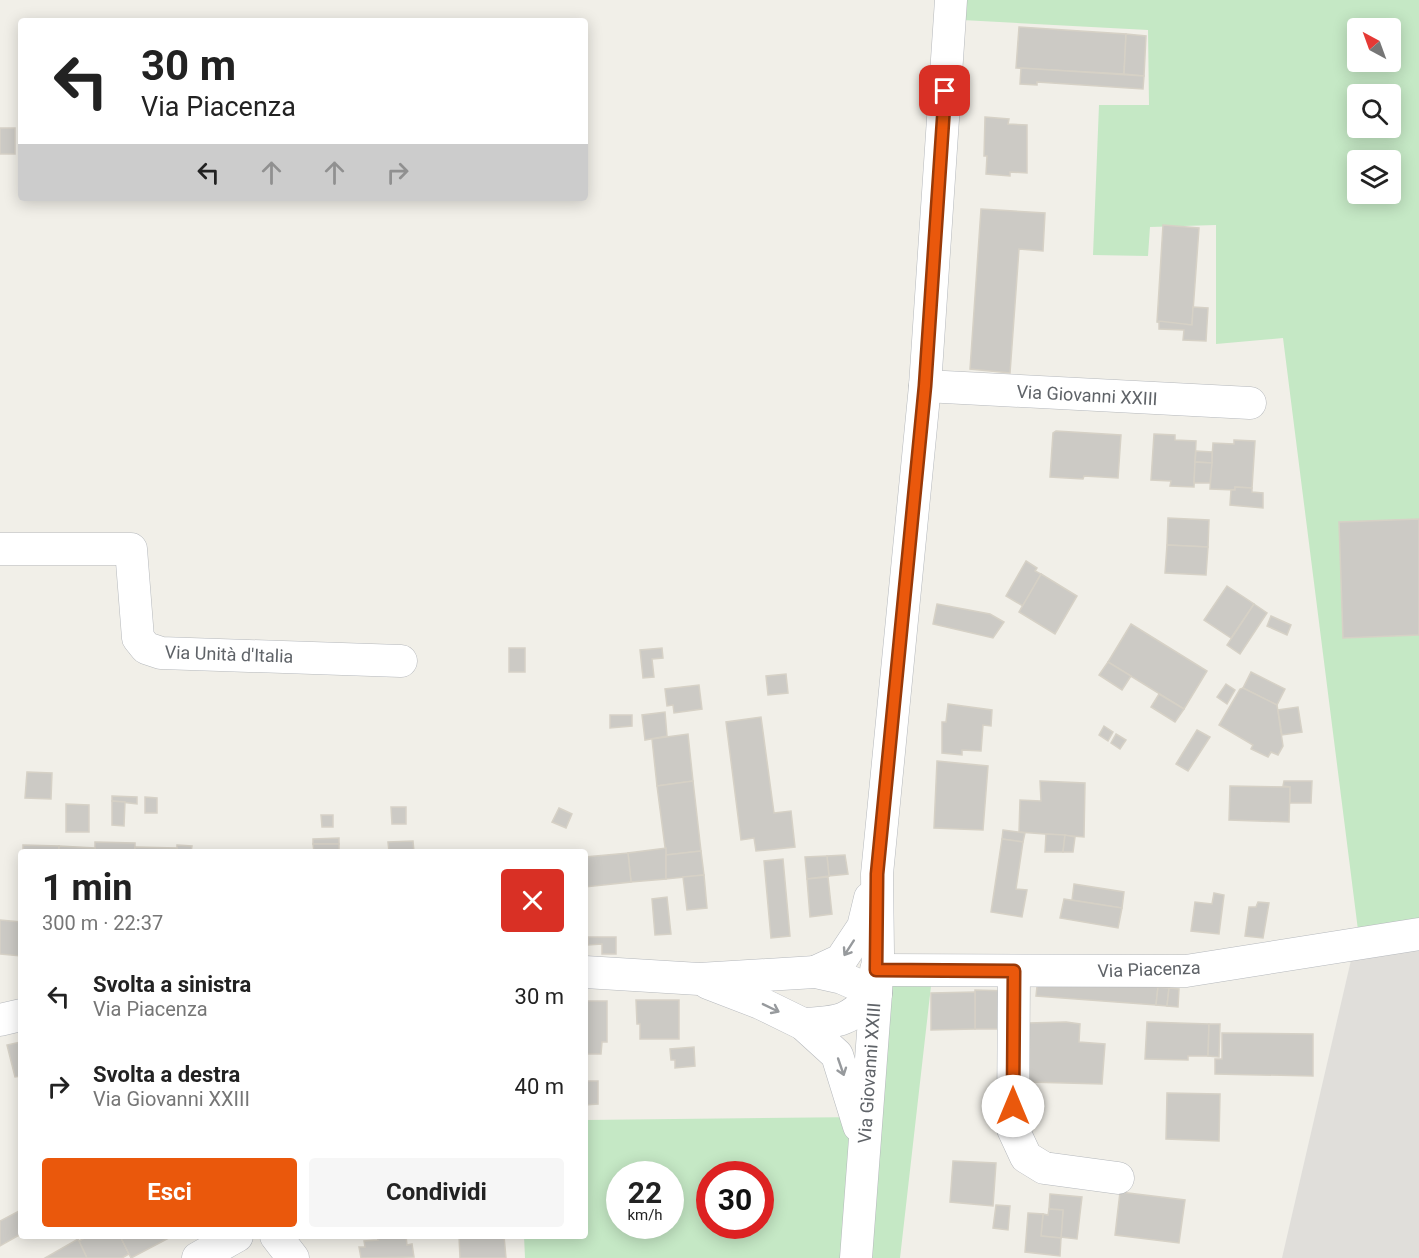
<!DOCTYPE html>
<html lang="it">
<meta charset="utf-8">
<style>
:root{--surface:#fff;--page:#f6f6f6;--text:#222;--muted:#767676;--accent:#ea580c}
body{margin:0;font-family:Roboto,sans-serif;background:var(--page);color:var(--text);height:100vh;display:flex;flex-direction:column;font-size:22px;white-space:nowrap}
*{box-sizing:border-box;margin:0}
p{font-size:20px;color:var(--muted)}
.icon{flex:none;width:33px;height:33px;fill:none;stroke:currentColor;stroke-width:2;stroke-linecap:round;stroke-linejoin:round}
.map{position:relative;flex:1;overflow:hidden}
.side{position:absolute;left:18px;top:849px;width:570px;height:390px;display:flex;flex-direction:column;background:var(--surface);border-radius:6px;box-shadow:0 3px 15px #0003}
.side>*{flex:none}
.banner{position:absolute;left:18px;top:18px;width:570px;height:183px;border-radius:6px;box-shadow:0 3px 15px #0003;background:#fff;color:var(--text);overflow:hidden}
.needle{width:39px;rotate:319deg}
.tools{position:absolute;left:1347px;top:18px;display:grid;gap:12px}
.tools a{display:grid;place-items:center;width:54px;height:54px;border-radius:6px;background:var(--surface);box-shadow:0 3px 15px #0003;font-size:30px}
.speed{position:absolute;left:606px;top:1161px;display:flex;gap:12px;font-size:30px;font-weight:700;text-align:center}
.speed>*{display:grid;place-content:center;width:78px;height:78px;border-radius:50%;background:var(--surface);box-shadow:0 3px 15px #0003;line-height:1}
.speed small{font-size:15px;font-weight:400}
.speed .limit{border:9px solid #d22;background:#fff;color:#111}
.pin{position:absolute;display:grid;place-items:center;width:51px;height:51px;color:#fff;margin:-26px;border-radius:12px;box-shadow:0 3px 9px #0006}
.me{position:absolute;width:66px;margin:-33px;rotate:0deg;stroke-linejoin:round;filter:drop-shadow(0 0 4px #0008)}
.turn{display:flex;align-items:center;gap:21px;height:126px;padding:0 24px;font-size:27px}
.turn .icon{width:78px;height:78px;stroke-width:2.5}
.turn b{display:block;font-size:42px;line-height:51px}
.lanes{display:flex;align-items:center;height:57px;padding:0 24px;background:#0003;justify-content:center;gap:30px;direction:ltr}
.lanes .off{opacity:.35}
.round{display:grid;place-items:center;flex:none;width:63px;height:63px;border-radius:6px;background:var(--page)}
.head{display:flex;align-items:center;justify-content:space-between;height:102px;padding:0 24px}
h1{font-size:36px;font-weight:700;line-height:45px}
.button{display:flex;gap:12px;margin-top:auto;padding:12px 24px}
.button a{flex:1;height:69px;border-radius:6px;background:var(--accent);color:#fff;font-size:24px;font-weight:700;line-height:69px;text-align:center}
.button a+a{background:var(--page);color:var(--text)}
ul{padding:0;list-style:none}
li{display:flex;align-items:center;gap:18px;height:90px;padding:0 24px}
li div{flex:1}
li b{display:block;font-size:22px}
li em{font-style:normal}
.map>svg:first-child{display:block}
.industrial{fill:#e0deda}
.green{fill:#c5e8c5;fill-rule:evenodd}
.building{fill:#cccac5;stroke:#d6d1c6;stroke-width:1.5}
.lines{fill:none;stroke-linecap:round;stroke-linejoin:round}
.minor-casing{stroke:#b5b8bc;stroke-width:33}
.minor{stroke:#fff;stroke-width:32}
.oneway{stroke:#979a9d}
.route-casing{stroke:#983908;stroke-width:15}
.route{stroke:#ea580c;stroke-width:10}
.labels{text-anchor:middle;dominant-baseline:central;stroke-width:5;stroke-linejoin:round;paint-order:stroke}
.street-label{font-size:18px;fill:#5f6368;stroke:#fff}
</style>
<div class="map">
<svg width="1419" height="1258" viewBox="0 0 1419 1258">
<rect width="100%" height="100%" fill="#f1efe8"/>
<path class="industrial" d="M1419,922V1258H1282L1358,930Z"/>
<g class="green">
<path d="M963,0H1419V922L1358,930L1283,338L1216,344V225L1150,227L1148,256L1093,255L1099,105H1149L1148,30L962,20ZM1358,28H1390V62H1358ZM1358,94H1390V128H1358ZM1358,160H1390V194H1358Z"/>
<path d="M872,977L931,986L900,1258H525L524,1236H585V1120L863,1117ZM620,1174H670V1226H620ZM710,1174H760V1226H710Z"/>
</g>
<g class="building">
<path d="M1019,27L1126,34L1124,74L1016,68Z"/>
<path d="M1126,34L1146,36L1144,76L1124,74Z"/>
<path d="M1021,68L1144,76L1143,89L1037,82V85L1020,84Z"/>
<path d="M985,117L1009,119L1008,124L1027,125V173L1010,172V176L986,174L987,156H984Z"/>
<rect x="0" y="128" width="15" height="26"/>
<path d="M981,209L1045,213L1043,251L1019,249L1010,373L970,369Z"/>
<path d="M1163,225L1199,228L1192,325L1157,322Z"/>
<path d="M1193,307L1208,308L1206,341L1183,340L1184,330L1159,329V321L1192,325Z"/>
<path d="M1056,431L1121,435L1118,478L1084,476L1083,479L1050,477L1053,433Z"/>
<path d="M1154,434L1175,435V440L1196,441L1194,487L1170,486L1171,481L1151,480Z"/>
<path d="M1234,440L1255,441L1252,488L1235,487V490L1210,489L1213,443L1234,444Z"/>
<path d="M1196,451L1212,452V463L1195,462Z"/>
<path d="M1195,462L1212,463L1210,483H1194Z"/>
<path d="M1235,487L1252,488V492L1263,493V508L1230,505L1231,490H1235Z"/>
<path d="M1168,518L1209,520L1208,547L1167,545Z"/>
<path d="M1419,519V635L1343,638L1339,522Z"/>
<path d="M1167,545L1208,547L1206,575L1165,573Z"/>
<path d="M1026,561L1037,568L1035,571L1041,574L1023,606L1006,596Z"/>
<path d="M1041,574L1077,596L1055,634L1019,612Z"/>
<path d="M1227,586L1254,604L1231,638L1204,620Z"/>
<path d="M937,604L990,614L1004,622L993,638L933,624Z"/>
<path d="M1254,604L1267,613L1240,654L1227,645Z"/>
<path d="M1271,616L1291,625L1287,635L1267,626Z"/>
<path d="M1131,624L1207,671L1184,709L1108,662Z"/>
<rect x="509" y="648" width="16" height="24"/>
<path d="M662,648L663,658L652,659L654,677L643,678L640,650Z"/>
<path d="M1108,662L1131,676L1122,690L1099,675Z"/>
<path d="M1251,672L1285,689L1277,705L1243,688Z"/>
<path d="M786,674L788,693L768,695L766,676Z"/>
<path d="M1226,684L1235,690L1227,704L1217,697Z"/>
<path d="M699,685L702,709L674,713L673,705L667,706L665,689Z"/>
<path d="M1243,688L1277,705L1283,746L1278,755L1271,752L1268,757L1251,749L1253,745L1219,725L1240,689Z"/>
<path d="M1159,694L1184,709L1175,722L1151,707Z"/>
<path d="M948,704L992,710L991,726L983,725L981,751L962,750V755L942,753V722H946Z"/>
<path d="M1298,707L1302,732L1282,735L1278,710Z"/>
<path d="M665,712L667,736L645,740L642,715Z"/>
<path d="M610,715H632V726L610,728Z"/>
<path d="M761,717L774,813L791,811L795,847L756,851L754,838L741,840L726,722Z"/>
<path d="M1104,726L1113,732L1108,741L1099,735Z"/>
<path d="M1197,730L1210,737L1188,771L1176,764Z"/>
<path d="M688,734L693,781L657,786L652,739Z"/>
<path d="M1116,734L1126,740L1120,749L1111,743Z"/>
<path d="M937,761L988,766L983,830L934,828Z"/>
<path d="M27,772L52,773L51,799L25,798Z"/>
<path d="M693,781L701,851L666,855L657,786Z"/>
<path d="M1040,781L1085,783L1084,837L1019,832L1020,800L1041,801Z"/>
<path d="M1284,781H1312L1311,803H1290V787L1283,786Z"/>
<path d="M1230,786L1290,787L1289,822L1229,820Z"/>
<path d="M112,796L137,797V804L112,801Z"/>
<path d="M145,797L157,798V813H145Z"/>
<path d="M112,801L125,802L124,826L112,825Z"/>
<path d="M66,804L89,805V832H66Z"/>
<path d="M391,807H406V824H392Z"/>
<path d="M559,808L572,814L566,828L552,822Z"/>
<path d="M321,815H333V827H322Z"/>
<path d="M1003,830L1025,833L1023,842L1002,839Z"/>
<path d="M1046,834L1065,835L1063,852H1045Z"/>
<path d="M1065,835L1075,837L1073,852H1063Z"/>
<path d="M339,838V844H313V839Z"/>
<path d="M1002,839L1023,842L1016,889L1027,890L1022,917L991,912Z"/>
<path d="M413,841L414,852H389L388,842Z"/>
<path d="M95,842L135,843V852H95Z"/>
<path d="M313,844H339V852H314Z"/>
<path d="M23,845L59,846V852H23Z"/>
<path d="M177,845L192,846L191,852H177Z"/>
<path d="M59,846L95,848V852H59Z"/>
<path d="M135,847L177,848V852H135Z"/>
<path d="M666,848V879L631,882L628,853Z"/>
<path d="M701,851L704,875L666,879V855Z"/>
<path d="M628,853L631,882L585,887V857Z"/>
<path d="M845,855L848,874L829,876L827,856Z"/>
<path d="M827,856L829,876L807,879L805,857Z"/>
<path d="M783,859L790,936L771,938L764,861Z"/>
<path d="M704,875L707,908L687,910L683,877Z"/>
<path d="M828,877L832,914L810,917L807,879Z"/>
<path d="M1074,884L1124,892L1122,908L1072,900Z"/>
<path d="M1214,893L1224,895L1219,934L1191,931L1195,902L1212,904Z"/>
<path d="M667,897L671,934L655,935L652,899Z"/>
<path d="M1064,899L1122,908L1118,928L1060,918Z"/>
<path d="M1258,902L1269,903L1263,938L1245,936L1249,907H1256Z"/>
<path d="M0,920L21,922V956L0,954Z"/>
<path d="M588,937H616V954H602V944L588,945Z"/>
<path d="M1038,977L1158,987L1156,1005L1036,996Z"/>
<path d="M1158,987L1169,988L1167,1006L1156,1005Z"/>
<path d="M1169,988L1179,989L1178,1007L1167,1006Z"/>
<path d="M975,990L1010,991V1029H975Z"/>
<path d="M975,992V1029L931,1030V993Z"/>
<path d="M636,1000H679V1039H640V1024H637Z"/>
<path d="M585,1001H607V1042H602L601,1054H585Z"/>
<path d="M1066,1022L1080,1024L1079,1042L1105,1044L1102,1084L1028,1082V1023Z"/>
<path d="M1147,1022L1209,1024L1208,1056H1188V1060L1145,1059Z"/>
<path d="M1209,1024H1220L1219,1057L1208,1056Z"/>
<path d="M1222,1033L1313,1034V1076L1215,1074V1059H1222Z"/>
<path d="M21,1042V1076L15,1077L7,1045Z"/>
<path d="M694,1047L695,1066L675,1068V1060H671L670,1049Z"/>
<path d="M585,1081H598V1104L585,1105Z"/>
<path d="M1167,1093L1220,1094L1219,1141L1166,1139Z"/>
<path d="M953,1161L996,1163L993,1206L950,1202Z"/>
<path d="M1120,1192L1185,1200L1179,1243L1115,1235Z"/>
<path d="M1050,1194L1082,1197L1077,1239L1061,1237L1063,1210L1049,1209Z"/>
<path d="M996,1205L1010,1206L1008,1230L993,1228Z"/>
<path d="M1049,1209L1063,1210L1061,1238L1041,1236L1043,1214L1048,1215Z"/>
<path d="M21,1210V1234L0,1246V1221Z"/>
<path d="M1028,1213L1043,1214L1041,1236L1061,1238L1060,1256L1025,1252Z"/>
<path d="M88,1236H120L129,1254L122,1258H87L79,1241Z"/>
<path d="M120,1236H168L169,1238L131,1258Z"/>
<path d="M377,1236H406L407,1245L412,1244L414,1257L361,1258L359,1247H365L364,1241L378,1240Z"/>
<path d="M459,1236H504L506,1258H460Z"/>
<path d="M78,1239L87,1258H45Z"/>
</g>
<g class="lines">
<defs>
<g id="minor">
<path d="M925,386L1250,403"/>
<path d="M0,549H131L138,638L146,648L161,653L401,661"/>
<path d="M876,970L1186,971L1419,934"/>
<path d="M1014,971L1013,1129L1026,1157L1044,1168L1118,1178"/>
<path d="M585,972L699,979L815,972L842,978L876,993"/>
<path d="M815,972L841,960L863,927L870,898"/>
<path d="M708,983L760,1003L803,1024L837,1055L859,1126"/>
<path d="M0,1020L21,1015"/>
<path d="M803,1024C842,1022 848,1021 876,993"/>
<path d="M276,1236L293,1258"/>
<path d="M198,1258L237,1236"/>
<path d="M856,1258L876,993L878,953L877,874L925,386L951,0"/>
</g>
</defs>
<use href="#minor" class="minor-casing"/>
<use href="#minor" class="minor"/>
</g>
<defs><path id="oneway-shaft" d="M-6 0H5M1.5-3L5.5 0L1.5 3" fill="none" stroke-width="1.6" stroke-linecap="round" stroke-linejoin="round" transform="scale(1.5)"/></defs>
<g class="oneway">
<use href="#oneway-shaft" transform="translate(849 948) rotate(123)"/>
<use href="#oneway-shaft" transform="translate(771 1008) rotate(26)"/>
<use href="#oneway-shaft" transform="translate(841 1067) rotate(71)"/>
</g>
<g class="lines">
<defs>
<path id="route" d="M945,91L925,386L877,874L876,970L1014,971L1013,1106"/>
</defs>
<use href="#route" class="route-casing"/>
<use href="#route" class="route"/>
</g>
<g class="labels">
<g class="street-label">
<text transform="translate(1087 395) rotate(3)">Via Giovanni XXIII</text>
<text transform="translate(229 654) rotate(2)">Via Unità d'Italia</text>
<text transform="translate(1149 969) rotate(-2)">Via Piacenza</text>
<text transform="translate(869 1073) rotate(-86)">Via Giovanni XXIII</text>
</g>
</g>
</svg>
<div class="tools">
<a><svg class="needle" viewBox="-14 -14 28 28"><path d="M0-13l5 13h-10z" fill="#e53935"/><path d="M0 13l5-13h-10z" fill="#767676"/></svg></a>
<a><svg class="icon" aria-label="search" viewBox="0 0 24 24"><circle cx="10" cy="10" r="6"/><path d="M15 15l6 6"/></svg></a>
<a><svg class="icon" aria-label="layers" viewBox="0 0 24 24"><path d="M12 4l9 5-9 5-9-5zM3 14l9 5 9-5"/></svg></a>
</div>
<div class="speed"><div>22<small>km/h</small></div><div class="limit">30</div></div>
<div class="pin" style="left:945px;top:91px;background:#d93025"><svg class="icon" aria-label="arrive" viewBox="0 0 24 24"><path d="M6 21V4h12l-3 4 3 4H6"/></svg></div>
<svg class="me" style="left:1013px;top:1106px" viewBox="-20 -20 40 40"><circle r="19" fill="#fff"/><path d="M0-13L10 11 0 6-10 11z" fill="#ea580c"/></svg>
<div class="banner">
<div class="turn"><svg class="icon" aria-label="left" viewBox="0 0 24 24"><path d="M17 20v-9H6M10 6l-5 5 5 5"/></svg><div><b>30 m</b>Via Piacenza</div></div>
<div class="lanes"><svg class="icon" aria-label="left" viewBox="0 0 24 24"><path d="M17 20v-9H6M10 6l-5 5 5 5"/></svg><svg class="icon off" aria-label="ahead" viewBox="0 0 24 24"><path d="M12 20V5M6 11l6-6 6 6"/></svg><svg class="icon off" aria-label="ahead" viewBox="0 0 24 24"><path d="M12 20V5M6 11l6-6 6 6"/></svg><svg class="icon off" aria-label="right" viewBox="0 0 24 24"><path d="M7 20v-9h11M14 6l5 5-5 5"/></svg></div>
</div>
<section class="side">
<div class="head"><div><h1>1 min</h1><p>300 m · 22:37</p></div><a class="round" style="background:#d93025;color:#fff"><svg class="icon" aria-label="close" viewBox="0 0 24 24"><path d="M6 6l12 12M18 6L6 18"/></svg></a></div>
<ul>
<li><svg class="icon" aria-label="left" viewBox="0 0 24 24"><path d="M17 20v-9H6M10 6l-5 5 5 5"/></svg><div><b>Svolta a sinistra</b><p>Via Piacenza</p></div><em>30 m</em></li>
<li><svg class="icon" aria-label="right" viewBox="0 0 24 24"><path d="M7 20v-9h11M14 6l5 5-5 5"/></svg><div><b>Svolta a destra</b><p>Via Giovanni XXIII</p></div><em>40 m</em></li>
</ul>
<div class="button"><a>Esci</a><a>Condividi</a></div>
</section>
</div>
